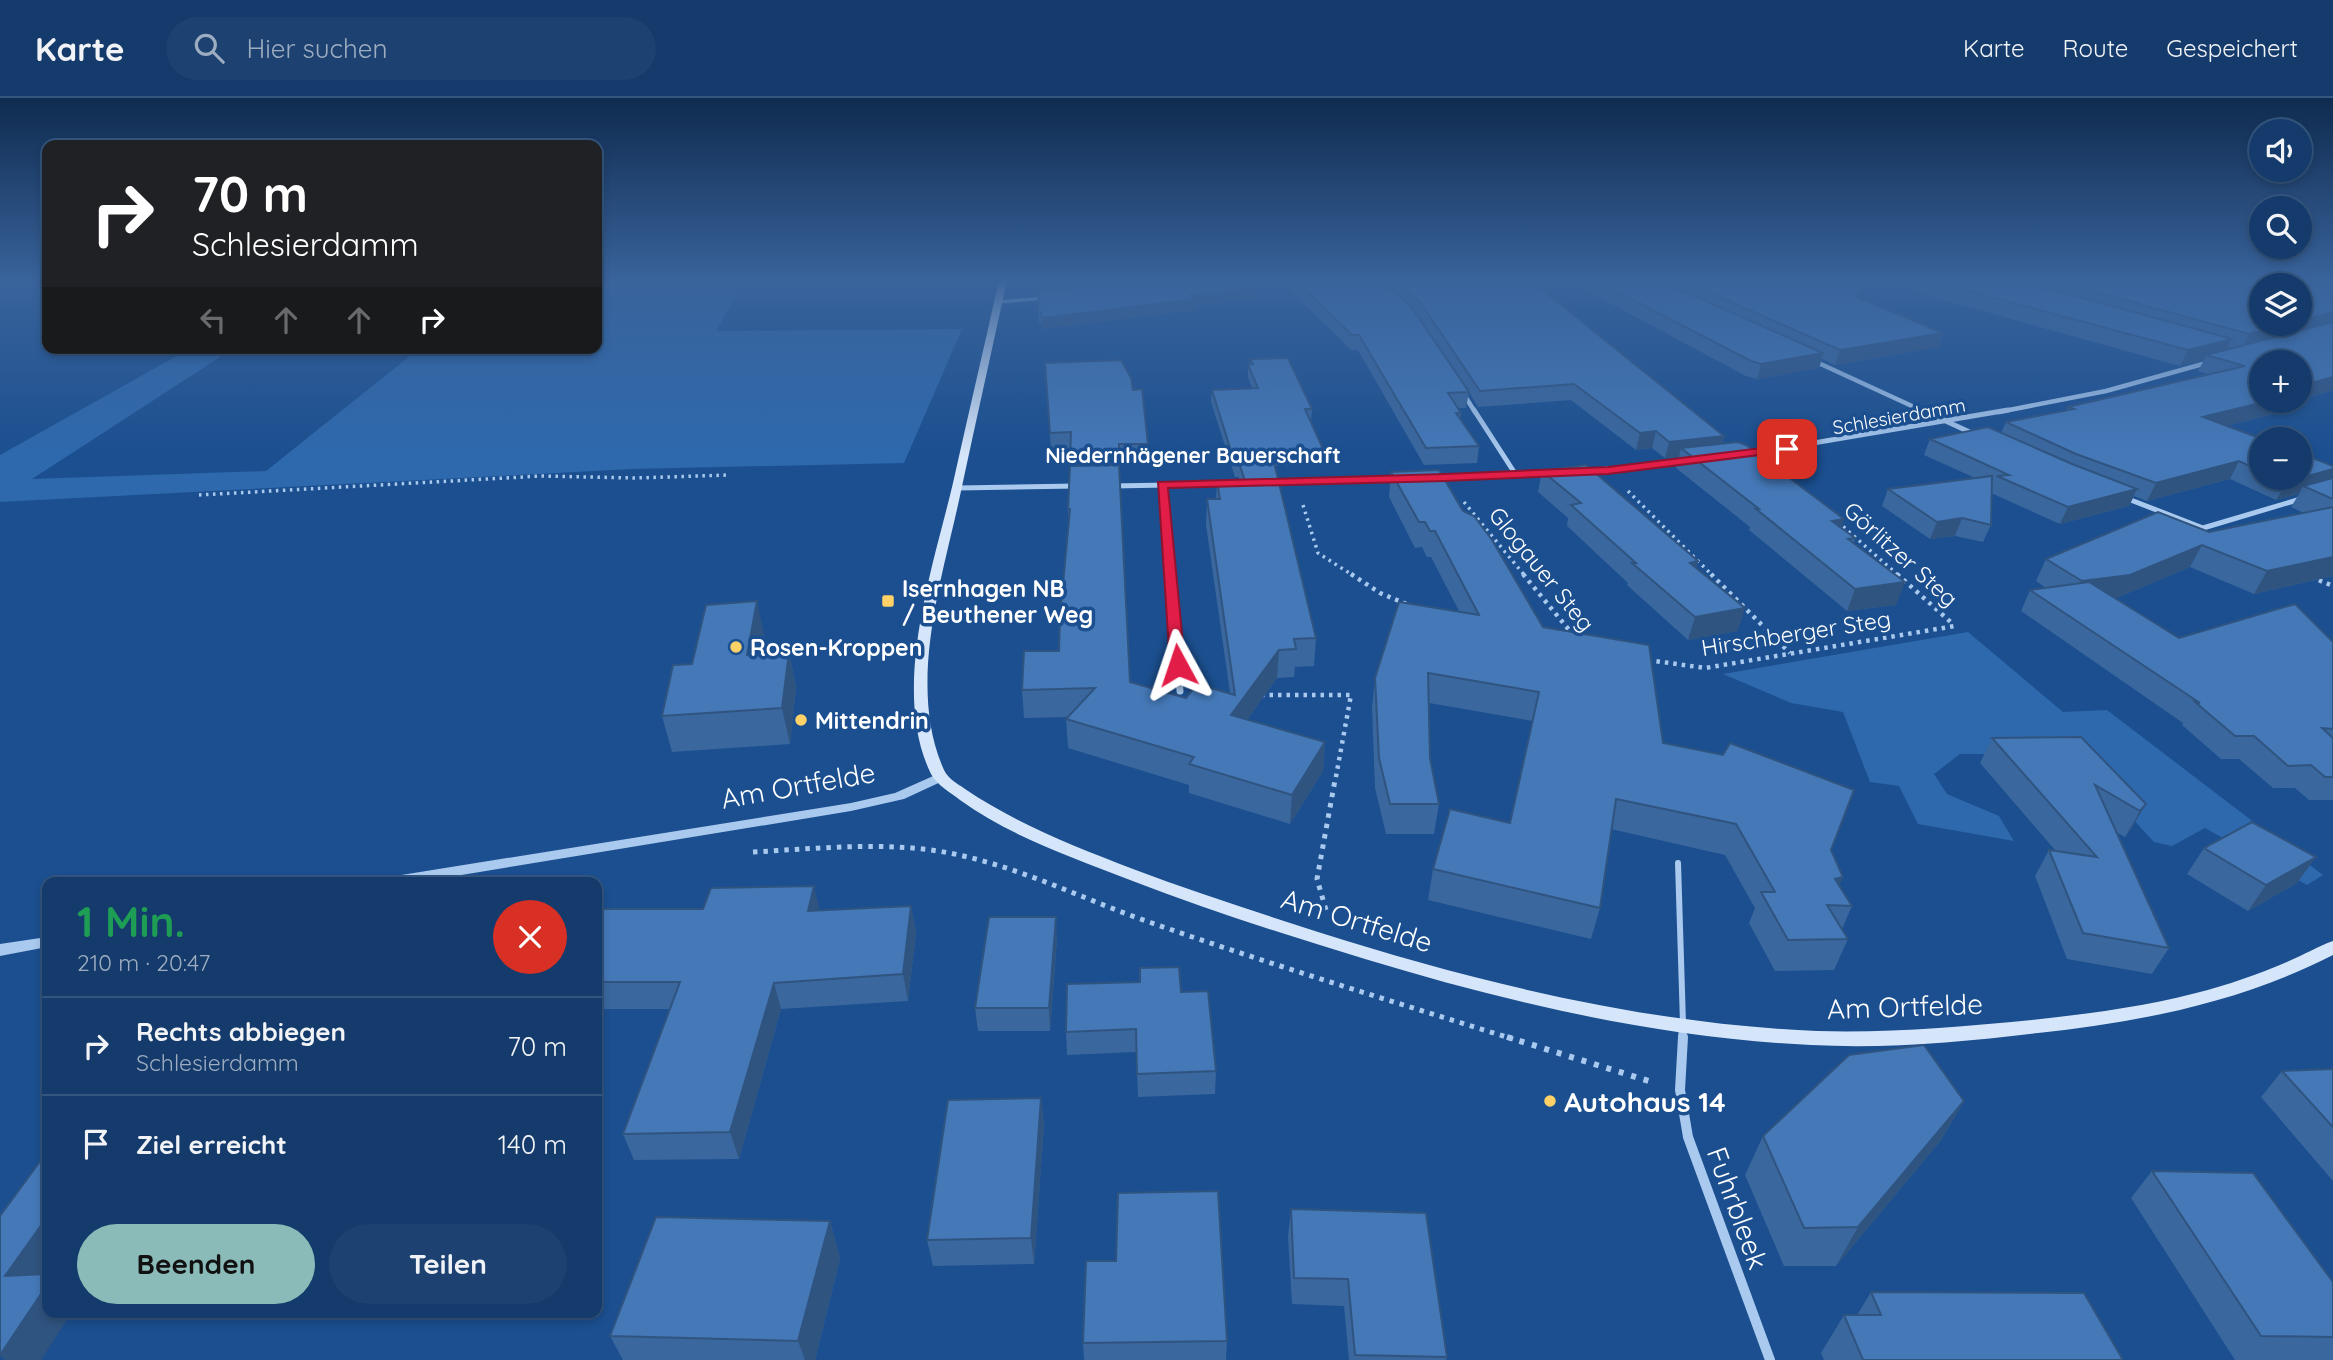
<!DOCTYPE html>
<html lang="de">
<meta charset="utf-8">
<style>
:root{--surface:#143b6b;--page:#1d4271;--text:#f1f3f6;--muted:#9dadc1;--line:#33557e;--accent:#8bbbb9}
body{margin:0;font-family:Quicksand,sans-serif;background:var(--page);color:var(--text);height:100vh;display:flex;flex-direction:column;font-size:26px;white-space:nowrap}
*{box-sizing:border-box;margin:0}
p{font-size:23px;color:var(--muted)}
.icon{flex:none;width:38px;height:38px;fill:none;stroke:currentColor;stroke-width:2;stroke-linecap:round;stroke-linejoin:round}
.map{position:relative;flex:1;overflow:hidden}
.panel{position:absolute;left:42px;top:779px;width:560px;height:441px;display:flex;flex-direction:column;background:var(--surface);border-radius:14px;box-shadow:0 4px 10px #0003,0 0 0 2px var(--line)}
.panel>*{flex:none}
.banner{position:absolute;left:42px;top:42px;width:560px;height:214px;border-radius:14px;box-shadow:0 4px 10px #0003,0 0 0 2px var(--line);background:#202124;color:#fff;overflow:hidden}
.controls{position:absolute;left:2249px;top:21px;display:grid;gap:14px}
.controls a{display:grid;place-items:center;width:63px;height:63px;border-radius:50%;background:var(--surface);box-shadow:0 4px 10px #0003,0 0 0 2px var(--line);font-size:35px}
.pin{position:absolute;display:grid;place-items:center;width:60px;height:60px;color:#fff;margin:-30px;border-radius:14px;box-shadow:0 4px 10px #0006}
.me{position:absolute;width:77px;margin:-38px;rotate:355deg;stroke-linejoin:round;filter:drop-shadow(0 0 5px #0008)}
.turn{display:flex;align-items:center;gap:24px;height:147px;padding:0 35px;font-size:32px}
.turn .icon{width:91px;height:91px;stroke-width:2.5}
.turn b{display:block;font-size:49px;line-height:60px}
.lanes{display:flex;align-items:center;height:66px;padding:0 35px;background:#0003;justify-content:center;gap:35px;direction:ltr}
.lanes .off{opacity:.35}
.round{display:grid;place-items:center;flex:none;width:74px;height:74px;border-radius:37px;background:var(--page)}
.summary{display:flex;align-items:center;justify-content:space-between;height:119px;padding:0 35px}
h1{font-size:42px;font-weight:800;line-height:52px;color:#1e9e55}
.primary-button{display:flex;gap:14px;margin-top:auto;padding:14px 35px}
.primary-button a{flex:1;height:80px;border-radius:42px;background:var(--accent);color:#111;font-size:28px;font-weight:800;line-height:80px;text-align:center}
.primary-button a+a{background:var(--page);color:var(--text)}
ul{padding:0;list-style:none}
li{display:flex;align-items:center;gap:21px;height:98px;padding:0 35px;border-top:2px solid var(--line)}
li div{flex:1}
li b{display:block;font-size:26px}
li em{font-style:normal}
header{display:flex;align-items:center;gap:42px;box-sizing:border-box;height:98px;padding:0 35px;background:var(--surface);border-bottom:2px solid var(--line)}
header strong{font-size:33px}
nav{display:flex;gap:38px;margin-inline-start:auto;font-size:24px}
.search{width:490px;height:63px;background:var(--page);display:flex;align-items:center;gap:18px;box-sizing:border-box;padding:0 24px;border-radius:38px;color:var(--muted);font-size:26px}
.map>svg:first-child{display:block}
.green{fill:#2e69ad}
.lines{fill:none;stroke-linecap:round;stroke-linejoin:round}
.path-far3{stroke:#a9c9ee;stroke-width:3.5;stroke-dasharray:2.5 4.5;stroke-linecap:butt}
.path-far2{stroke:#a9c9ee;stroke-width:4.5;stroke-dasharray:3.5 5;stroke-linecap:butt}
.path-far1{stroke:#a9c9ee;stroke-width:5;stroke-dasharray:4.5 6;stroke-linecap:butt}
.path{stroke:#a9c9ee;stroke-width:6;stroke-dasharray:5 8;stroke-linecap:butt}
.service-far1{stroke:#a9c9ee;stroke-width:3.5}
.service{stroke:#a9c9ee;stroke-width:6}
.minor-far4{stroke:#a9c9ee;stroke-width:4.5}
.minor-far3{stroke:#a9c9ee;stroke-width:5}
.minor-far2{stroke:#a9c9ee;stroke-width:7}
.minor-far1{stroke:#a9c9ee;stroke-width:8}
.minor{stroke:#a9c9ee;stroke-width:10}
.tertiary{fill:#a9c9ee;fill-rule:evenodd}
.secondary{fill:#d6e6fa;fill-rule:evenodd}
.wall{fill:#3a679d}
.shaded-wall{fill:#305480}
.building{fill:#4478b7;stroke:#305480;stroke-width:2}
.route{fill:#e11d48;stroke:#92132f;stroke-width:2}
.poi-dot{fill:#ffd166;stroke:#1b4f8f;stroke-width:2.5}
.labels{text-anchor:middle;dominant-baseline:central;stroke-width:7;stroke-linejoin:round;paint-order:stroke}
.far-street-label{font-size:19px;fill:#fff;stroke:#1b4f8f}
.far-quarter-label{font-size:21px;font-weight:bold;fill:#fff;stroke:#1b4f8f}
.street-label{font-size:23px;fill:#fff;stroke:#1b4f8f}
.poi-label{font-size:23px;font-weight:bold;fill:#fff;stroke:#1b4f8f;text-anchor:start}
.near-street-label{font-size:28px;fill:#fff;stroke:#1b4f8f}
.near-poi-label{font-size:28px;font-weight:bold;fill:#fff;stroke:#1b4f8f;text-anchor:start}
</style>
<header>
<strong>Karte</strong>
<div class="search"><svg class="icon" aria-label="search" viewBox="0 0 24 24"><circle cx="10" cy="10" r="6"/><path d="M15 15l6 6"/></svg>Hier suchen</div>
<nav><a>Karte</a><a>Route</a><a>Gespeichert</a></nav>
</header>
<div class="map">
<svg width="2333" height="1262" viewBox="0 0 2333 1262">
<rect width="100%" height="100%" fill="#1b4f8f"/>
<g class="green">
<path d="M597,182H739L736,198L716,233L962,231L904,365L633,371L0,404V357L191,250H234L32,381L266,373L420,250H597Z"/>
<path d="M1968,534L2063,614L2107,612L2323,777L2307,787L2205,730L2172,748L2154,744L2072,656H1960L1934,676L1947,696L1999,718L2014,743L1918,726L1899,688L1870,684L1843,614L1791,605L1723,576Z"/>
</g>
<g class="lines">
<g class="path-far3">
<path d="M1628,393L1713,478"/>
<path d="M199,397L541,378L635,380L729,377"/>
<path d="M1464,404L1525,478"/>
<path d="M1303,407L1318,455L1354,478"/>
<path d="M1838,424L1899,478"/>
</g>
<g class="path-far2">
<path d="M1351,476L1380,495L1409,507"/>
<path d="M1523,476L1574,538"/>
<path d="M1711,476L1790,555"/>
<path d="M1897,476L1954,527"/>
<path d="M2311,479L2333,488"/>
<path d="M1648,562L1705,570L1955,528"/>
<path d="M1261,597H1351L1335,684"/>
</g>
<g class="path-far1">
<path d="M753,754C809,751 866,745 923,751C1003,760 1074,798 1149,824C1269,866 1391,903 1513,941"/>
<path d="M1326,812L1317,781L1335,682"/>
</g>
<path class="path" d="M1507,939L1655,985"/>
<path class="service-far1" d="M998,204L1044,200"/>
<path class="service" d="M1678,765L1683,925"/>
<g class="minor-far4">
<path d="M1812,262L1925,314"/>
<path d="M1463,295L1475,314"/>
<path d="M1999,314L2106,293L2210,264"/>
</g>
<g class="minor-far3">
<path d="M1474,312L1516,377"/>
<path d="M1922,312L1976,337"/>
<path d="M1749,356L2008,312"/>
<path d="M1585,373L1685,364"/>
<path d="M1435,380L1549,375"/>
<path d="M1270,385L1398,381"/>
<path d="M1162,387L1170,478"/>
<path d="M1113,388L1223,386"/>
<path d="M958,390L1076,388"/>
<path d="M2123,399L2203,430L2304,400"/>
</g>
<path class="minor-far2" d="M1170,476L1180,593"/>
<path class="minor-far1" d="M1682,941L1683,929"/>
<path class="minor" d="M1683,939L1680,992L1688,1039L1770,1262"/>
<g class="tertiary">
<path d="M940,675L945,676L946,679L945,682L904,701L851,713L419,784H382L384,781L389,779L851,705L895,695Z"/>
<path d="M47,839V849L0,858V846Z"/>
</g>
<path class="secondary" d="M999,182H1007C992,252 976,322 961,393C943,479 906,587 944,672C949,682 957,685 965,691C1017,726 1074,748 1133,771C1194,794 1256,814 1318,834C1479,885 1647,926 1817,933C1889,935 1960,929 2032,922C2087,916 2142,909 2196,895C2228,887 2259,876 2289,863C2304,857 2318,848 2333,843V857C2241,904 2141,924 2038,935C1963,944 1887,951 1811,947C1659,940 1510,905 1365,861C1286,837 1207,812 1130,782C1072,759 1011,739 960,702C950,694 938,688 931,676C890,592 933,470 953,385C968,317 984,250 999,182Z"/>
</g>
<g class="wall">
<path d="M1280,182H1530L1724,338L1722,345L1855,440L1854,445L1896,507L1847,513L1749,432L1750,429L1676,370L1679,359L1665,360L1652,350L1636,352L1571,302L1478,309L1469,294L1466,310H1458L1461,315L1460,321L1479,348L1477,365L1424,367L1358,252H1351Z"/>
<path d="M1567,182H1863L1857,199L1943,235L1938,249L1835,267L1822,261L1819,270L1757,281L1746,278Z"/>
<path d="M1916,182H2333V292L2300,302L2261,303H2297L2289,305L2285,313L2226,328L2261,341V380H2300L2333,368V377L2331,380H2333V478L2254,496L2190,469L2119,499H2114L2179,540L2333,544V702H2309L2295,690H2273L2239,661H2221L2182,627L2183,625L2021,513L2030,492L2046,490L2036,483L2046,461L2209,434L2304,415L2291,409L2299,396L2276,402L2230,381L2147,403L2134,398L2129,408L2060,426L1991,395V427L1983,444L1955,438L1930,441L1882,408L1888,391L1975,380L1924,357L1930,341L2001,335L2006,324L2067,312L2068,309L2208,276L2198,273L2204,262L2180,268L1915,194Z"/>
<path d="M1255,190L1254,201L1195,207V212L1042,231V225H1039L1038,214Z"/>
<path d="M1250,261L1312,311L1311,323L1324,353L1323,366L1275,368L1316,540L1314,568L1295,569L1294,579L1277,580L1247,622L1325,644L1323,673L1290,726L1189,695V687L1068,650L1066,621L1068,619L1024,620L1022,592L1059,553L1069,427L1068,411L1071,351L1051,352L1045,265L1133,292L1148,346V363L1119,364L1130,584L1186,600L1230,595L1206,427L1207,401H1216L1217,384L1238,383L1239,379H1235L1211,304L1212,292L1252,290L1248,279V267H1250Z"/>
<path d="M1542,373L1698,463L1696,470L1738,533L1688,542L1627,487L1628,485L1567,428L1568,420L1538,394Z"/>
<path d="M1391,374L1463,413L1543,529L1663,645L1831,752L1843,779L1839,788L1852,808L1842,831L1848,841L1834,872L1775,873L1749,825L1755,810L1725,757L1611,731L1600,810L1591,841L1428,802L1433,771L1510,725L1533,623L1429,605L1430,660L1439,706L1434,736H1386L1375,690L1372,609L1375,580L1459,513L1431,459H1427L1422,449L1415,450L1389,399Z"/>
<path d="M764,536L761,556L789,554L796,589L790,646L672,654L662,618L692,566Z"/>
<path d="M1992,640L2146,706L2131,731L2125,739L2116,734L2169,850L2152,876L2067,861L2035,778L2049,752H2055L1980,665Z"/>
<path d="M2204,750L2297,785L2248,813L2187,776Z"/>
<path d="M911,808L916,834L908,903L781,911L739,1061L634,1062L623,1036L670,911H597V811L820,813Z"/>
<path d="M1057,841L1050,933H978L975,910Z"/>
<path d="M1181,894L1216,973L1215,996L1138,999L1136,954L1067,957L1066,934Z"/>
<path d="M2333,971V1083L2261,999L2282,973Z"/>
<path d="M1041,1000L1044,1027L1034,1166L933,1168L927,1142Z"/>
<path d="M1964,1003L1941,1042L1836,1168H1784L1745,1077L1763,1038Z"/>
<path d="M2152,1073L2333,1184V1262H2235L2131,1100Z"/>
<path d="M1291,1111L1447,1259L1446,1262H1349L1344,1208L1292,1206L1288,1138Z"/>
<path d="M830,1123L840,1161L815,1262H623L610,1238Z"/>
<path d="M1871,1194L2123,1262H1824L1821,1255L1844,1217H1857Z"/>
<path d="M1227,1243L1226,1262H1084L1083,1245Z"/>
</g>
<g class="shaded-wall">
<path d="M1060,182H1150L1040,195V184Z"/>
<path d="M1255,190L1254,201L1195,207V212L1042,231V220L1190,197Z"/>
<path d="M2333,214V225L2241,252L2249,236L2289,226H2300V223Z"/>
<path d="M1943,235L1938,249L1835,267L1840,252Z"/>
<path d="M2232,241L2224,256L2206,257L2204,262L2180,268L2188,252Z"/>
<path d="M1823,255L1819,270L1757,281L1761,266Z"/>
<path d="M2333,279V292L2300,302V288Z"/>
<path d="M2268,303H2297L2289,305L2285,313L2194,336L2203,319Z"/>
<path d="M1656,333L1652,350L1636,352L1640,335Z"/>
<path d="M1724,338L1720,354L1681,350L1679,359L1665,360L1669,344Z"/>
<path d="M2239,363L2230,381L2147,403L2156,385Z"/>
<path d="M2333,371V377L2327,387L2303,388L2299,396L2276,402L2287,384Z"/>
<path d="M2137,391L2129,408L2060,426L2068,409Z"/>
<path d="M1962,420L1955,438L1930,441L1937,424Z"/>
<path d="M1844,421L1837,442L1832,423Z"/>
<path d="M2202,447L2190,469L2119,499L2071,505L2082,483Z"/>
<path d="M2333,459V478L2254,496L2267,473Z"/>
<path d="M1698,463L1692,486L1690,465Z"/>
<path d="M1905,484L1896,507L1847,513L1855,491Z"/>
<path d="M757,503L764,536L756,592L747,557Z"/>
<path d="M1745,510L1738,533L1688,542L1695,519Z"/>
<path d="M1279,552L1277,580L1230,646L1231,617Z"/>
<path d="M789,554L796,589L790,646L782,610Z"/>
<path d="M1325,644L1323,673L1290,726L1292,697Z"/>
<path d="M2146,706L2131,731L2125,739L2140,713Z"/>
<path d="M2316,759L2297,785L2248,813L2266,787Z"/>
<path d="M1843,779L1831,807L1835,781Z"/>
<path d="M814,788L820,814L808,813Z"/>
<path d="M911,808L916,834L908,903L903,876Z"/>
<path d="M1056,819L1057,841L1050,933L1049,910Z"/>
<path d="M774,885L781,911L739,1061L730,1034Z"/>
<path d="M1041,1000L1044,1027L1034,1166L1031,1140Z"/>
<path d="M1964,1003L1941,1042L1836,1168L1858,1129Z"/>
<path d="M47,1119V1181L5,1178Z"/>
<path d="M830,1123L840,1161L815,1262H805L798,1243Z"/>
<path d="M47,1187V1214H72L41,1262H5L0,1257Z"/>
</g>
<g class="building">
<path d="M1040,182H1060L1040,184Z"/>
<path d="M1136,182H1251L1255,190L1190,197L1195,201L1042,220L1041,214H1038L1039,193Z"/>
<path d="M1295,182H1387L1386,186L1412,210L1469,294L1448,295L1461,315H1456L1479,348L1426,350L1359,237H1352Z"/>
<path d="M1395,182H1530L1724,338L1669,344L1656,333L1640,335L1574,286L1480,293L1420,204Z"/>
<path d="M1595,182H1658L1823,255L1761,266L1751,263Z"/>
<path d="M1681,182H1862L1856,199L1943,235L1840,252Z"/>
<path d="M1928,182H2017L2232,241L2188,252Z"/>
<path d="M2052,182H2333V214L2300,223V187H2261V226H2289L2249,236Z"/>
<path d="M2333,224V279L2300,288V264H2261V303H2268L2203,319L2262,341H2261V373L2239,363L2156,385L2076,356L2006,324L2074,311L2068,309L2245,268L2206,257Z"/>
<path d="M1288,260L1312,311H1305L1324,353L1269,355L1271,364L1235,366L1212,292L1258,290L1248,267L1253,266L1250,261Z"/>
<path d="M1121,262L1131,280L1133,292L1142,291L1148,346H1119V364L1070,365L1071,334L1050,335L1045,265Z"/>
<path d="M1988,329L2072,366L2137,391L2068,409L1997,378L2009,377L1930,341Z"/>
<path d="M1738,344L1746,347L1844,421L1832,423L1855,440L1848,441L1905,484L1855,491L1756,411H1759L1681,350Z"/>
<path d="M2300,355L2333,368V371L2287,384L2276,380H2300Z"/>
<path d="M1274,364L1316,540L1294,541L1296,551L1279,552L1231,617L1325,644L1292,697L1189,666L1194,659L1066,621L1095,590L1022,592L1024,553H1059L1060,518L1070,411H1068L1070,368L1119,367L1130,584L1186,600L1197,586L1235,597L1207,401H1220L1217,384L1245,383L1239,365Z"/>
<path d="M1586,367L1698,463L1690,465L1745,510L1695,519L1632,465H1636L1571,407L1581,405L1542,373Z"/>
<path d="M1439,372L1463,413L1474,418L1492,442L1543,529L1649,547L1663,645L1723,657L1730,645L1854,692L1831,752L1843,779L1835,781L1852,808L1827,807L1848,841L1788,842L1761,794H1775L1736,726L1616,701L1600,810L1433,771L1450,711L1510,725L1539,594L1428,575L1430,660L1439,706H1390L1379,660L1375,580L1399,504L1479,517L1435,433H1430L1425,424H1419L1391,374Z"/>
<path d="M1992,378L1991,427L1962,420L1937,424L1888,391Z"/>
<path d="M2333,380V401L2303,388Z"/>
<path d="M2333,409V459L2267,473L2202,447L2130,477L2082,483L2046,461L2158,414L2209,434Z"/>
<path d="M2089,484L2179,540L2295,506L2333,544V631L2322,630L2333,640V679H2325L2311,667L2288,668L2254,638H2235L2195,604L2200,605L2030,492Z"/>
<path d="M757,503L747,557L789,554L782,610L662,618L673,567L692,566L706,507Z"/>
<path d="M2081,639L2146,706L2140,713L2095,687L2169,850L2083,835L2049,752L2097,759L1992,640Z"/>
<path d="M2252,724L2316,759L2266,787L2204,750Z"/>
<path d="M814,788L808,813L911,808L903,876L774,885L730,1034L623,1036L680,884H597V811H703L711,790Z"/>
<path d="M989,819H1056L1049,910H975Z"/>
<path d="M1179,869L1181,894L1208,893L1216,973L1137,976L1136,931L1066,934L1067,886L1140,884V870Z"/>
<path d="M1924,947L1964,1003L1858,1129L1804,1130L1763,1038L1849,957Z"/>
<path d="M2333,971V1029L2282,973Z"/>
<path d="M1041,1000L1031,1140L927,1142L948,1002Z"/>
<path d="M47,1054V1119L5,1178L47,1176V1187L0,1257V1118Z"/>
<path d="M2152,1073L2253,1075L2333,1184V1239L2261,1238Z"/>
<path d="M1218,1093L1227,1243L1083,1245L1086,1163H1116L1118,1095Z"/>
<path d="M1291,1111L1426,1115L1447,1259L1355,1257L1348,1181L1294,1180Z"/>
<path d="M656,1119L830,1123L798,1243L610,1238Z"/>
<path d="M1871,1194L2084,1195L2123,1262H1863L1844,1217H1881Z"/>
</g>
<linearGradient id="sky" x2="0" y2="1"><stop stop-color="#0f2b4f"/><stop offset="0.51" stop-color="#39639b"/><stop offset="1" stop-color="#39639b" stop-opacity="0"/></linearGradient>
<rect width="2333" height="358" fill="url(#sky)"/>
<path class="route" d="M1787,347L1791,348V353L1608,376L1445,383L1168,390L1185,567L1178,572L1170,567L1158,384L1445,376L1608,369Z"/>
<g class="poi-dot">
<rect x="881" y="496" width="14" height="14" rx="3.5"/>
<circle cx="736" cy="549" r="7"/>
<circle cx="801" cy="622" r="7"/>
<circle cx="1550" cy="1003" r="7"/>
</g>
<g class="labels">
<g class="far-street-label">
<text transform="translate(1899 318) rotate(-10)">Schlesierdamm</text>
</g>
<g class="far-quarter-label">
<text x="1193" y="357">Niedernhägener Bauerschaft</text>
</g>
<g class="street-label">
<text transform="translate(1901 456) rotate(42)">Görlitzer Steg</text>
<text transform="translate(1542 471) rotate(51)">Glogauer Steg</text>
<text transform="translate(1796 535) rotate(-9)">Hirschberger Steg</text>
</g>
<g class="poi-label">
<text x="902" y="490">Isernhagen NB<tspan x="902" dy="26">/ Beuthener Weg</tspan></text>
<text x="750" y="549">Rosen-Kroppen</text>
<text x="815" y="622">Mittendrin</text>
</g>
<g class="near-street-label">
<text transform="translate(798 687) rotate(-10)">Am Ortfelde</text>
<text transform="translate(1357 822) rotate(17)">Am Ortfelde</text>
<text transform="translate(1905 908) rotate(-2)">Am Ortfelde</text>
<text transform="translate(1738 1110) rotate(70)">Fuhrbleek</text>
</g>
<g class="near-poi-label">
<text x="1564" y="1003">Autohaus 14</text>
</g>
</g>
</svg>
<div class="controls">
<a><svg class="icon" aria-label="sound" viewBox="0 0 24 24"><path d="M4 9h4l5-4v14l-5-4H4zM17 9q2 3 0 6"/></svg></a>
<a><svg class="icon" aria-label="search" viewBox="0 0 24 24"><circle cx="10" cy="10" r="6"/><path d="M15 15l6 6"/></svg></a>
<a><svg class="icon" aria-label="layers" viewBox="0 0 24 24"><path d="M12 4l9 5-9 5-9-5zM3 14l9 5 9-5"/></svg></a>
<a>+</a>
<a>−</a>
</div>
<div class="pin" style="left:1787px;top:351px;background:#d93025"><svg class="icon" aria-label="arrive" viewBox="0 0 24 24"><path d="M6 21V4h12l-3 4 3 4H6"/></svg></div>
<svg class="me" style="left:1178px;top:567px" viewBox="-20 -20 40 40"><path d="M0-17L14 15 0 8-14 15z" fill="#e11d48" stroke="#fff" stroke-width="4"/></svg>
<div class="banner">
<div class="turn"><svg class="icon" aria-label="right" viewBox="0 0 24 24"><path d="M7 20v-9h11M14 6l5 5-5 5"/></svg><div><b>70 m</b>Schlesierdamm</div></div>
<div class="lanes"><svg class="icon off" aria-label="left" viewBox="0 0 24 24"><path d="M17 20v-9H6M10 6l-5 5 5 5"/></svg><svg class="icon off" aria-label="ahead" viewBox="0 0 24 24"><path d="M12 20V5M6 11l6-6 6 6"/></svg><svg class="icon off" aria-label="ahead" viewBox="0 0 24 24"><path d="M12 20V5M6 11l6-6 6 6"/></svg><svg class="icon" aria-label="right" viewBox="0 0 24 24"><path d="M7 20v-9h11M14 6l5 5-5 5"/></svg></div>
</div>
<section class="panel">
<div class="summary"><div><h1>1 Min.</h1><p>210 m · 20:47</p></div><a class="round" style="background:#d93025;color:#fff"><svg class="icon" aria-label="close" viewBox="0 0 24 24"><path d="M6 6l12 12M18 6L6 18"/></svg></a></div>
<ul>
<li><svg class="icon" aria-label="right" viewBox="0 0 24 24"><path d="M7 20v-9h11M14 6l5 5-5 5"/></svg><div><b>Rechts abbiegen</b><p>Schlesierdamm</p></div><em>70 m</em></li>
<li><svg class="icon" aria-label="arrive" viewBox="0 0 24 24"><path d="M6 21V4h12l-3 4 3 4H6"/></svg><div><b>Ziel erreicht</b></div><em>140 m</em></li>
</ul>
<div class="primary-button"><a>Beenden</a><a>Teilen</a></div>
</section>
</div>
